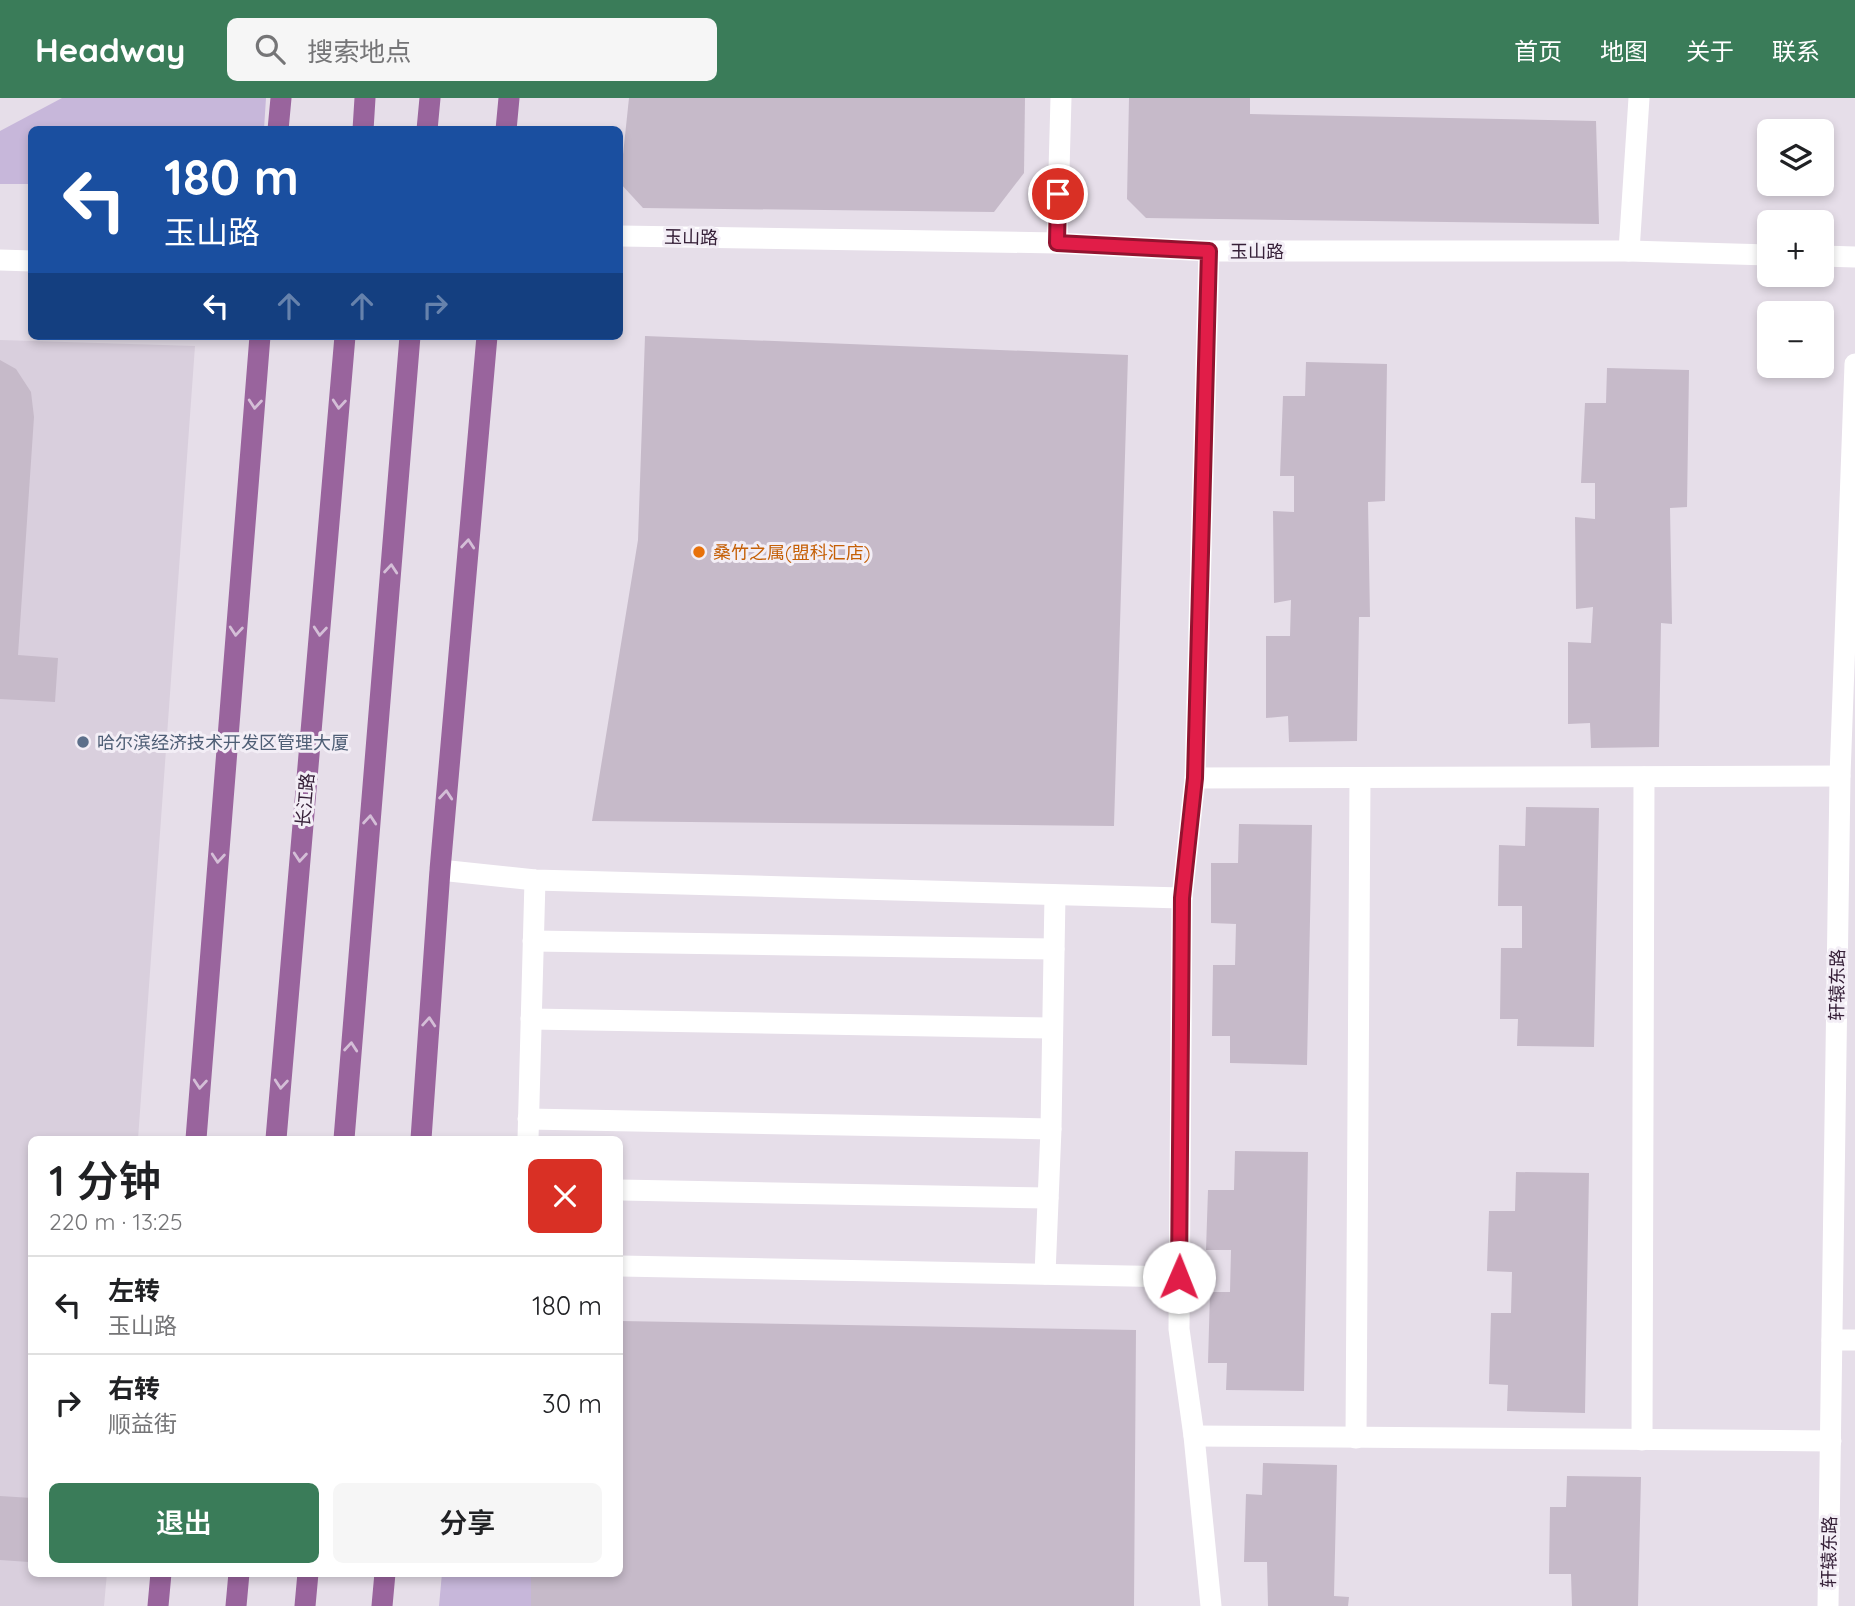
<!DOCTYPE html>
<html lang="zh">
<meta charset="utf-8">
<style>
:root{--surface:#fff;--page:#f6f6f6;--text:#202124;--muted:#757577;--line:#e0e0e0;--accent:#3a7c59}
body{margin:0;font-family:Quicksand,"Noto Sans SC",sans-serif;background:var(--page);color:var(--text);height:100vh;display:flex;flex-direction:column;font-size:26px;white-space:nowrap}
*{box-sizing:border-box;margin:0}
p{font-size:23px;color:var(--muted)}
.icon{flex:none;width:38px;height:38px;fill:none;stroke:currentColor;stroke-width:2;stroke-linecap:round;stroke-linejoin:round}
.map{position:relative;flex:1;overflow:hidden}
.panel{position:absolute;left:28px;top:1038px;width:595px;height:441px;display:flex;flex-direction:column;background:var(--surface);border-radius:10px;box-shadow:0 4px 10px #0003}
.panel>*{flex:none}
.hud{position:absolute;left:28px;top:28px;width:595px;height:214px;border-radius:10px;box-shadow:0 4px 10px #0003;background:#1a4fa0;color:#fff;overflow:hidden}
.fabs{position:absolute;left:1757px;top:21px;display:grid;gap:14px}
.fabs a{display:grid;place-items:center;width:77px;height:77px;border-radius:10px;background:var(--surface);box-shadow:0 4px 10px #0003;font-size:35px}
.pin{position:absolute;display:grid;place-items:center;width:60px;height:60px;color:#fff;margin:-30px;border:4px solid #fff;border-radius:50%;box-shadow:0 2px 7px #0007}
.me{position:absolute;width:77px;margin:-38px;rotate:1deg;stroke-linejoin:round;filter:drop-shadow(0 0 5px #0008)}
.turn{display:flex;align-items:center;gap:24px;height:147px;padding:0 21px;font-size:32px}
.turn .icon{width:91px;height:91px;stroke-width:2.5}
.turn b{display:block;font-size:49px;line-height:60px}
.lanes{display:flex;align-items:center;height:66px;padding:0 21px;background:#0003;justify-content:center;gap:35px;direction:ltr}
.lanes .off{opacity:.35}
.round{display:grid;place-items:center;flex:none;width:74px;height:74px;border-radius:10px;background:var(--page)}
.summary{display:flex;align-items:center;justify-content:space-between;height:119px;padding:0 21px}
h1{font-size:42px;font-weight:600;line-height:52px}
.button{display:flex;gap:14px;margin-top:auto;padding:14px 21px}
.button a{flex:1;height:80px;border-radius:10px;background:var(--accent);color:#fff;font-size:28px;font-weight:600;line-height:80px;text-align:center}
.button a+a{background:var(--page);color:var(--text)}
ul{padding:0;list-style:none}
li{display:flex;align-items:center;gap:21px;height:98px;padding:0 21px;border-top:2px solid var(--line)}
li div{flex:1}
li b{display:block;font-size:26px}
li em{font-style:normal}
header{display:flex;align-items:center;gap:42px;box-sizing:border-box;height:98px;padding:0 35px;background:var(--accent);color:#fff}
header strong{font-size:33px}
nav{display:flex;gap:38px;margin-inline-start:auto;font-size:24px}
.search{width:490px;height:63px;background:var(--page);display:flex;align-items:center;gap:18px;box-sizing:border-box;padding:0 24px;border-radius:10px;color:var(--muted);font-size:26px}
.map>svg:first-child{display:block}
.built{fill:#d9cfdd}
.green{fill:#c7b7da}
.building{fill:#c6bac9}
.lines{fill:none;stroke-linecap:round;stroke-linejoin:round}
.lane{stroke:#fff;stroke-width:21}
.street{stroke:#fff;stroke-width:21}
.secondary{stroke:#fff;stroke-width:21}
.primary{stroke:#99649d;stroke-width:21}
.oneway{stroke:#d4bed7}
.route-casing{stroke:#92132f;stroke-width:18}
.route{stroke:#e11d48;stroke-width:12}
.food-dot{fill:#e8710a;stroke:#f3eef6;stroke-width:2.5}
.service-dot{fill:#5c6f8a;stroke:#f3eef6;stroke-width:2.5}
.labels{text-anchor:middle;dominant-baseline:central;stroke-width:6;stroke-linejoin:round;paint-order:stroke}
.street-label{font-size:18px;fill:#362038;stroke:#f3eef6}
.food-label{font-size:18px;fill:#c56008;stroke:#f3eef6;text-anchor:start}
.service-label{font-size:18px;fill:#4e5e75;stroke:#f3eef6;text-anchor:start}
</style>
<header>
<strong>Headway</strong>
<div class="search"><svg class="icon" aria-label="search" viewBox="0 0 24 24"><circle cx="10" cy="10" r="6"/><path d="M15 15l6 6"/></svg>搜索地点</div>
<nav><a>首页</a><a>地图</a><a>关于</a><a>联系</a></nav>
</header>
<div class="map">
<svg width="1855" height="1508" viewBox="0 0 1855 1508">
<rect width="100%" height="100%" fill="#e6dee9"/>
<path class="built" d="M0,242L195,248L138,1041H32V1475H107L104,1508H0Z"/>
<g class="green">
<path d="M62,0H266L264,31L32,32L31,86H0V33Z"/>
<path d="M442,1475H531V1508H439Z"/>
</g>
<g class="building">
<path d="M629,0H1025L1024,75L994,114L643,110L620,85Z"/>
<path d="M1129,0H1250V16L1596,23L1599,126L1146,120L1127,101Z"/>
<path d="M645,238L1128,257L1114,728L592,723L638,442Z"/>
<path d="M0,262L16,271L31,294L34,319L18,557L58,560L55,604L0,601Z"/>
<path d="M1306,264L1387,266L1385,403L1368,404L1370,519H1359L1357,643L1289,644L1288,618L1266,620V538H1290L1291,502L1274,505L1273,413L1294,414V378H1280L1283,298H1305Z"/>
<path d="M1607,270L1689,272L1687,409L1670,410L1672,526L1661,525L1659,649L1591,650L1590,625L1568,626V544L1591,545L1593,509L1576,511L1575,419L1595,421V385H1581L1585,305H1606Z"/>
<path d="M1526,709L1599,710L1594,949L1517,948L1518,921H1500L1501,850H1522V808H1498L1499,747L1525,748Z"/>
<path d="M1239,726L1312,727L1307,967L1230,965V938H1212L1213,867H1235L1236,826L1211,825V765H1238Z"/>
<path d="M1235,1053L1308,1054L1304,1293L1226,1292L1227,1265H1208L1210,1194H1230L1231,1152H1206L1208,1092H1234Z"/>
<path d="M1516,1074L1589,1075L1585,1315L1507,1313L1508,1287L1489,1286L1491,1215H1511L1512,1174L1487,1173L1489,1113H1515Z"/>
<path d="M620,1223L1136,1232L1134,1508H531V1475H620Z"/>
<path d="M1263,1365L1337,1367L1334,1498L1349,1499L1348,1508H1268L1267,1464H1244L1246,1396L1262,1397Z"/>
<path d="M1567,1378L1641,1379L1638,1508H1572L1571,1476H1549L1550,1409H1566Z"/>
<path d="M0,1398L32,1400L29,1464L0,1462Z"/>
</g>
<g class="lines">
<g class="lane">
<path d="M1629,153L1639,0"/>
<path d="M1195,680L1840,678"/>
<path d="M440,772L535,782L1182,800"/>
<path d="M533,843L1054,851"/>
<path d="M531,921L1052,930"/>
<path d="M528,1021L1051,1031"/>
<path d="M528,1041L535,782"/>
<path d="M620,1092L1048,1100"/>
<path d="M620,1168L1179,1179"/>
<path d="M1045,1176L1051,1031L1055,797"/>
<path d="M1194,1338L1831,1343"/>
<path d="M1356,1340L1360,680"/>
<path d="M1642,1342L1644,679"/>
</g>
<path class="street" d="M1209,153L1195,680L1182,800L1179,1231L1194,1338L1211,1508"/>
<g class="secondary">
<path d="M620,138L1057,145L1209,153H1629L1769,157"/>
<path d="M1057,145L1061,0"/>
<path d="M1822,158L1855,159"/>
<path d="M0,162L32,163"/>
<path d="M1832,1242H1855"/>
<path d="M1828,1508L1840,678L1855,266"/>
</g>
<g class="primary">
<path d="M278,32L281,0"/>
<path d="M363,32L365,0"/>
<path d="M427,32L430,0"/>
<path d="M506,32L509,0"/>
<path d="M196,1041L260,238"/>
<path d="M276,1041L345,238"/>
<path d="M344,1041L410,238"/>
<path d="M421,1041L440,772L487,238"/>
<path d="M158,1508L161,1475"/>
<path d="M236,1508L239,1475"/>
<path d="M305,1508L308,1475"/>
<path d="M382,1508L385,1475"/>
</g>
</g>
<defs><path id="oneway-chevron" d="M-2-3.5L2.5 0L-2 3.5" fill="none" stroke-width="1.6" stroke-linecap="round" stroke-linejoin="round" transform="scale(1.75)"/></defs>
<g class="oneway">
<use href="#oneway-chevron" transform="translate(255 306) rotate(95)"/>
<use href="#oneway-chevron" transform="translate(339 306) rotate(95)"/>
<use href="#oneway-chevron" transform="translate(468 446) rotate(-85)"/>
<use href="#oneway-chevron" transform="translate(391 471) rotate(-85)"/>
<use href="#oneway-chevron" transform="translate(236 533) rotate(95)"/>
<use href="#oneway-chevron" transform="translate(320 533) rotate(95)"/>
<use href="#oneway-chevron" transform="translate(446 697) rotate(-85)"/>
<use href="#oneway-chevron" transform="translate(370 722) rotate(-85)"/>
<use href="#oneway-chevron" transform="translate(300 759) rotate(95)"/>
<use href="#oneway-chevron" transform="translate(218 760) rotate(95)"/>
<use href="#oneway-chevron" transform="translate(429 924) rotate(-86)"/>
<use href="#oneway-chevron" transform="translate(351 949) rotate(-85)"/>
<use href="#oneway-chevron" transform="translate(200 986) rotate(95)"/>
<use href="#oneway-chevron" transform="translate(281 986) rotate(95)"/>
</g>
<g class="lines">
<defs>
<path id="route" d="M1058,96L1057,145L1209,153L1195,680L1182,800L1179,1179"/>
</defs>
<use href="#route" class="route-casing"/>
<use href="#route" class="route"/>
</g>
<circle class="food-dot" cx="699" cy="454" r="7"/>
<circle class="service-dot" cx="83" cy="644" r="7"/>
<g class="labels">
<g class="street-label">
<text transform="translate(691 139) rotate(1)">玉山路</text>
<text x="1257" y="153">玉山路</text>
<text transform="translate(305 702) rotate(-85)">长江路</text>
<text transform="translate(1837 887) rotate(-89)">轩辕东路</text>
<text transform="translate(1829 1454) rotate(-89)">轩辕东路</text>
</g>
<g class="food-label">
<text x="713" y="454">桑竹之属(盟科汇店)</text>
</g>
<g class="service-label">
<text x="97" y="644">哈尔滨经济技术开发区管理大厦</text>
</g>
</g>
</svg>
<div class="fabs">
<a><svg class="icon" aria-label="layers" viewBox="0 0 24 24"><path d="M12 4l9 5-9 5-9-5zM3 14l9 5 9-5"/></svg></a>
<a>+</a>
<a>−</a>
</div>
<div class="pin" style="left:1058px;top:96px;background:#d93025"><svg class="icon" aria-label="arrive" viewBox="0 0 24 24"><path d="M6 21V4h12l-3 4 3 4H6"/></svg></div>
<svg class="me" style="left:1179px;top:1179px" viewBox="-20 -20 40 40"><circle r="19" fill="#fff"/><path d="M0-13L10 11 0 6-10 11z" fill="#e11d48"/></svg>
<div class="hud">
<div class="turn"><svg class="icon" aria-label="left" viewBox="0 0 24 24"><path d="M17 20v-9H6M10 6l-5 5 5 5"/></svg><div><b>180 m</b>玉山路</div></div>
<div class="lanes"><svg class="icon" aria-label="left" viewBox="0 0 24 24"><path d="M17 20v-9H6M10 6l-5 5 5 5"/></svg><svg class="icon off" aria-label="ahead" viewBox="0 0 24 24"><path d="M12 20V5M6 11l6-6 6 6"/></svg><svg class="icon off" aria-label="ahead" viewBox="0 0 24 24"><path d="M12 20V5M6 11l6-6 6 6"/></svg><svg class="icon off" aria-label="right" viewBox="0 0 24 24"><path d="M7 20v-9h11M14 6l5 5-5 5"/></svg></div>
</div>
<section class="panel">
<div class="summary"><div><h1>1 分钟</h1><p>220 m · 13:25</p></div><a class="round" style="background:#d93025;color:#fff"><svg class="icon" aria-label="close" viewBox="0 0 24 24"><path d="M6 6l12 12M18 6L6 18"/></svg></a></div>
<ul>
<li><svg class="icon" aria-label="left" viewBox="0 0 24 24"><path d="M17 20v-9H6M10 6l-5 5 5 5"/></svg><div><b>左转</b><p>玉山路</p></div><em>180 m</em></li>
<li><svg class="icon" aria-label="right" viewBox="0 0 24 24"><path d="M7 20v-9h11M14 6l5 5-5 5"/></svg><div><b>右转</b><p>顺益街</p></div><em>30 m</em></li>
</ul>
<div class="button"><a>退出</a><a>分享</a></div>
</section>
</div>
